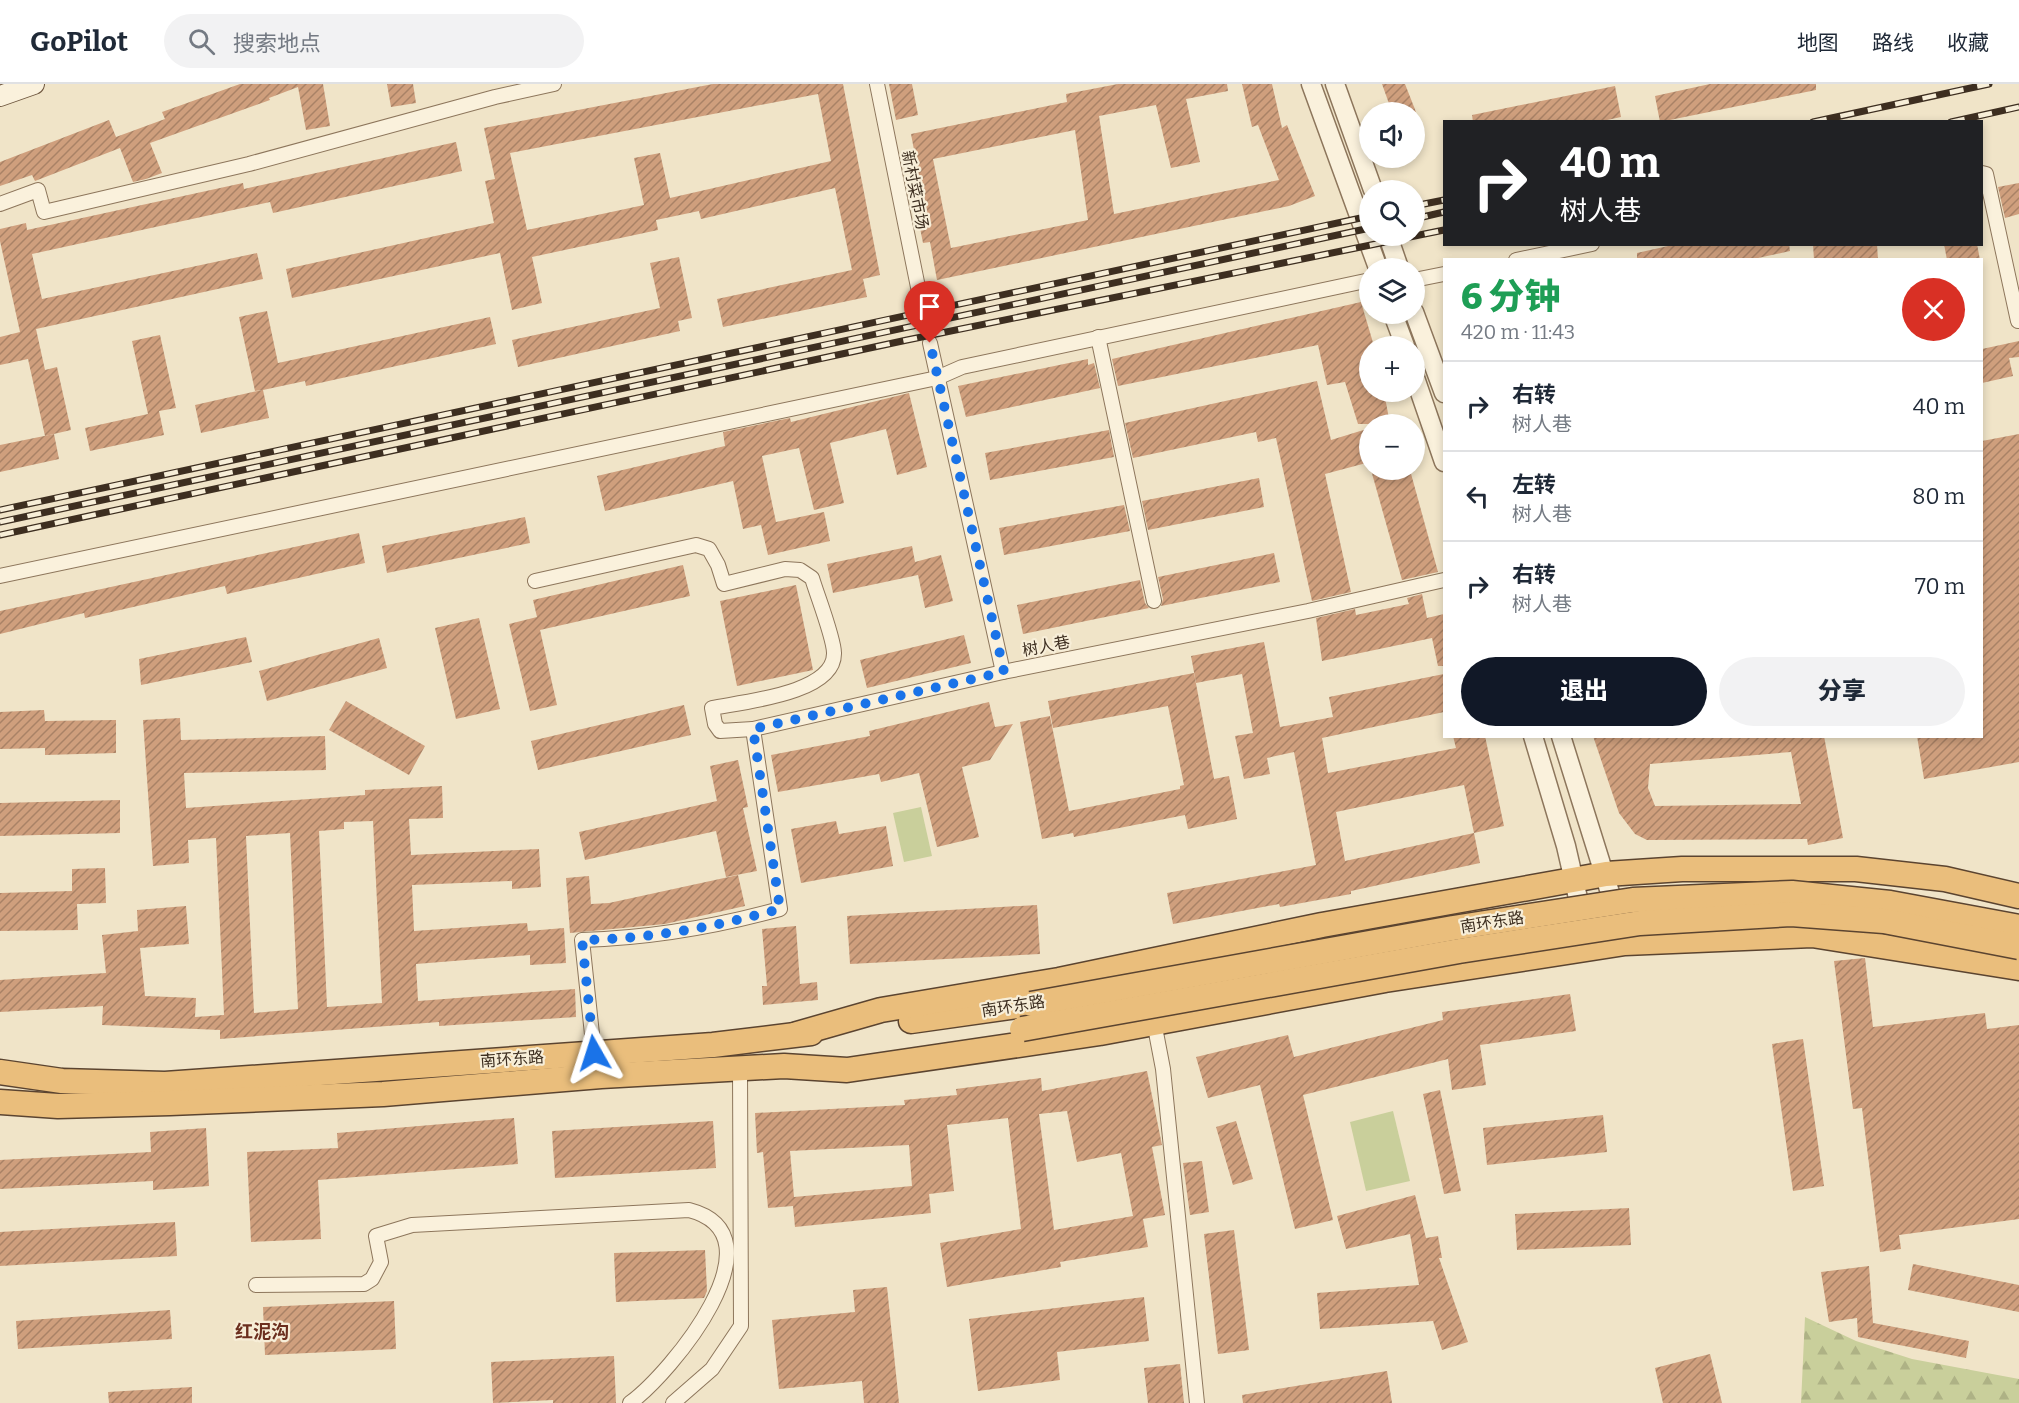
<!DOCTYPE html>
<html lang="zh">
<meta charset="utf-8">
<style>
:root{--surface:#fff;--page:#f2f2f3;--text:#1f2937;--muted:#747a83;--line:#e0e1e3;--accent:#111827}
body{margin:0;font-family:Bitter,"Noto Sans SC",serif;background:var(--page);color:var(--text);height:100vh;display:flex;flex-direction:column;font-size:22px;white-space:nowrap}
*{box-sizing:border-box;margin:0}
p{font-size:20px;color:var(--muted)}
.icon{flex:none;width:33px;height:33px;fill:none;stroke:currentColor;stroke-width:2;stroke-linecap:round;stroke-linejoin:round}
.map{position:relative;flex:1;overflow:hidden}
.side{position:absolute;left:1443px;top:174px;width:540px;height:480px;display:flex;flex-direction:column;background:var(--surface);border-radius:0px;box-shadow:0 3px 9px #0003}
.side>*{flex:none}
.hud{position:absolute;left:1443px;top:36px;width:540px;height:126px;border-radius:0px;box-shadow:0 3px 9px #0003;background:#202124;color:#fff;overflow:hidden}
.fabs{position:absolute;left:1359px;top:18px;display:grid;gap:12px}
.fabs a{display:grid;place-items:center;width:66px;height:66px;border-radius:50%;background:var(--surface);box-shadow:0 3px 9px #0003;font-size:30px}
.pin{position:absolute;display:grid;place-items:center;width:51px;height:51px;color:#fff;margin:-62px -26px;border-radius:50% 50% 50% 0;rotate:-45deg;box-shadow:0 0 6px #0007}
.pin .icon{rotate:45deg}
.me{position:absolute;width:66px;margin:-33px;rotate:354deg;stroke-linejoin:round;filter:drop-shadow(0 0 4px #0008)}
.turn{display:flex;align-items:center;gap:21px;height:126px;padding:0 18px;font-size:27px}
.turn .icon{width:78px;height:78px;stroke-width:2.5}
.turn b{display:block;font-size:42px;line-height:51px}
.round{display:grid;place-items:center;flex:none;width:63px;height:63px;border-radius:32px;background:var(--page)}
.headline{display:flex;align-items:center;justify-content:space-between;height:102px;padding:0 18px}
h1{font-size:36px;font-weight:800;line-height:45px;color:#1e9e55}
.cta{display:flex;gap:12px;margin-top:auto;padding:12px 18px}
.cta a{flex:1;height:69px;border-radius:36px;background:var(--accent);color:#fff;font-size:24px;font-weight:800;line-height:69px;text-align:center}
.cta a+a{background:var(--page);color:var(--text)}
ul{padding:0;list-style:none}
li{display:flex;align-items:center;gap:18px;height:90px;padding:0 18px;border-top:2px solid var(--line)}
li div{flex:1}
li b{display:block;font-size:22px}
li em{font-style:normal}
header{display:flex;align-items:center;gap:36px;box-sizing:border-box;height:84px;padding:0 30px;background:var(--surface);border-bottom:2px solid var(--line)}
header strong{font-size:28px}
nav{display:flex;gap:33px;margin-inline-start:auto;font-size:21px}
.search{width:420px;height:54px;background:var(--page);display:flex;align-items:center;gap:15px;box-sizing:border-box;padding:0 21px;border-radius:33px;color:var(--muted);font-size:22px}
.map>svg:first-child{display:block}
.forest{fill:url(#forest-firs)}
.green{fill:#c9cf9b}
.building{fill:url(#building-hatch);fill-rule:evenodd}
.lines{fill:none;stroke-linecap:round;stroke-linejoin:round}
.minor-tunnel{stroke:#ccc0a6;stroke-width:14;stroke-dasharray:14 7;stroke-linecap:butt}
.minor-casing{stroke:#8d765c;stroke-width:16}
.tertiary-casing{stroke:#8d765c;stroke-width:21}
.secondary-casing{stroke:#6f573f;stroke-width:22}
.trunk-casing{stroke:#5b4430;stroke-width:27}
.minor{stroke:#faf1dc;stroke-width:14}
.tertiary{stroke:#faf1dc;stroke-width:18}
.secondary{stroke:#faf1dc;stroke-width:20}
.trunk{stroke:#eabe7c;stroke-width:24}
.rail-casing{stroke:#3d2e20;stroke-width:7}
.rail{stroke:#f7eed8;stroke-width:4.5;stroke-dasharray:14;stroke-linecap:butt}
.trunk-bridge-casing{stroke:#5b4430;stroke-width:27;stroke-linecap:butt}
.trunk-bridge{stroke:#eabe7c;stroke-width:24}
.route{stroke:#1a73e8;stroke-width:10;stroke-dasharray:0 18}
.labels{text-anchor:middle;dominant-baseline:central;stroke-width:4.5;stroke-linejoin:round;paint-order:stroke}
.street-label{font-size:16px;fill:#3d2e20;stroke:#f7eed8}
.neighbourhood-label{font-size:18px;font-weight:bold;fill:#6b2e1e;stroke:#f7eed8}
</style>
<header>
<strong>GoPilot</strong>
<div class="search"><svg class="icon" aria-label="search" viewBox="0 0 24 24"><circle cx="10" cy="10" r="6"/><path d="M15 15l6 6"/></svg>搜索地点</div>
<nav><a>地图</a><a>路线</a><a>收藏</a></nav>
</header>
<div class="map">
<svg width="2019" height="1319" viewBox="0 0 2019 1319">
<defs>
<pattern id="forest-firs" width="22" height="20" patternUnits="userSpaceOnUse" patternTransform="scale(1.5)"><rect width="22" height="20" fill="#c9cf9b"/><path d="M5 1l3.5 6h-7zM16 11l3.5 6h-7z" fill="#aeb285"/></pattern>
<pattern id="building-hatch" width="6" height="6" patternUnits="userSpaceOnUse" patternTransform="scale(1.5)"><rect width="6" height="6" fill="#cf9f7d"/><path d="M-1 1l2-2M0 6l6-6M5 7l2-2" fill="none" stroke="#a98266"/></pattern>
</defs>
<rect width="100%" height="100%" fill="#f0e4c8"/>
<path class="forest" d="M1805,1233L1856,1257L1912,1275L2019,1295V1319H1801Z"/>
<g class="green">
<path d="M921,723L932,772L904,778L893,729Z"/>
<path d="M1393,1027L1410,1097L1366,1107L1350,1038Z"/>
</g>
<g class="building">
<path d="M240,0H323L330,42L306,46L298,3L269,14L270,16L150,59L162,89L146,95L133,98L120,64L35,97L32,91L0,102V78L109,36L116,53L165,35L162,28Z"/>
<path d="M387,0H413L416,19L391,23Z"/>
<path d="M713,0H843L880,191L863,195L867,213L723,243L717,215L852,186L835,104L701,135L699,127L656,136L658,146L532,173L542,219L512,226L500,169L292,214L286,185L494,139L485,97L495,95L484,44ZM818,10L831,77L670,114L660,69L634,74L644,121L527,146L510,69Z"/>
<path d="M889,0H912L918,31L896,36Z"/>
<path d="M1118,0H1227L1228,7L1186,15L1200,78L1171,84L1156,21L1099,32L1114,130L1279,96L1258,41L1252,43L1242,0H1272L1282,44L1287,41L1315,112L1289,122L937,196L930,158L923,159L909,89L918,87L911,50L1067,18L1066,10ZM1075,46L1088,136L951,164L933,75Z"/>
<path d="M1382,0H1405L1416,28H1392Z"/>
<path d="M1710,0H1816V6L1660,38L1655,12Z"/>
<path d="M1615,2L1621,33L1598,38H1473L1472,31Z"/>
<path d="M456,58L462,87L273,129L270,118L32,170L42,215L257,169L263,195L36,245L45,286L57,283L71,346L45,352L28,275L0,281V253L20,248L0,157V145L26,139L27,146L243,99L244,105Z"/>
<path d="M2019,99V130L2005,134L1998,103Z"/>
<path d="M1677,160H1789L1790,167L1749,176H1637V169Z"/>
<path d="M1813,160H1877L1878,176H1814Z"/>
<path d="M1944,160H1977L1980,176H1947Z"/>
<path d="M679,173L692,234L678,237L680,247L518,283L512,256L660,224L650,179Z"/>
<path d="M1361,218L1374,262H1370V308H1384L1390,340H1358L1345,298L1327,301L1318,261L1118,302L1112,275Z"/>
<path d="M267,227L278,279L490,233L496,260L306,302L305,297L263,306L269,334L201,349L195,321L262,306L255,307L239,233Z"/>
<path d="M160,251L176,324L159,327L164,351L90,367L85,344L148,330L132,257Z"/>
<path d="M2019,257V273L2009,274L2013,292L1982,299V265Z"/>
<path d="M1088,275V281L1094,279L1100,304L966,333L958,302Z"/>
<path d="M1317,297L1331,356L1370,344V378L1325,390L1351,508L1312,517L1276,354L1258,358L1256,348L1133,374L1125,339Z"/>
<path d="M909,309L927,383L897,391L886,345L830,359L844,419L814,426L799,364L762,372L776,438L824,428L830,457L768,471L761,441L743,445L733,397L605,427L597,392L725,362L723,348L790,334L791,338Z"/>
<path d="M1109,346L1114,373L990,396L985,369Z"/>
<path d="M54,350L59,375L0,388V361Z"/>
<path d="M2019,350V678L1924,695L1917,652H1982V357Z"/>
<path d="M1371,386H1410L1438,488L1402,496Z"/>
<path d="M1259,394L1264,423L1148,446L1142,417Z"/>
<path d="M1124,421L1130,447L1004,471L999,444Z"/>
<path d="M525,433L530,459L387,489L382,462Z"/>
<path d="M359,449L365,479L227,510L225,502L85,534L84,529L0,550V527Z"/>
<path d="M912,462L915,478L941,471L953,517L925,524L918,491L833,509L827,480Z"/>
<path d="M1274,469L1280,498L1161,522L1163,515L1158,493Z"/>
<path d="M683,481L690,512L540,546L557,621L530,627L509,540L537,533L533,516Z"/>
<path d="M1140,496L1145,519L1149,524L1023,550L1017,521Z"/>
<path d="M796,501L813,586L737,602L720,517Z"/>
<path d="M1422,510L1427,534L1444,530V582H1438L1432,554L1322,577L1316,534L1355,525L1356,531L1409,520L1407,514Z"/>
<path d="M479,534L500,625L456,635L435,544Z"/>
<path d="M964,551L971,579L867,604L860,576Z"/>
<path d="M246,553L252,578L141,601L139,575Z"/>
<path d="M379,554L387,584L267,617L259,587Z"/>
<path d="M1264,558L1280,643L1333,633L1329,613L1444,590V628L1322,654L1328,689L1456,664L1453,652H1485L1504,742L1474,749L1480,779L1351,807V810L1280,823L1279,820L1173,840L1167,809L1316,781L1294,668L1267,674L1270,690L1244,695L1235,652L1253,649L1242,590L1196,599L1191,572ZM1464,701L1474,749L1345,777L1336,728Z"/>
<path d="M1194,589L1214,695L1229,692L1237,735L1188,745L1185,731L1074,753L1073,749L1042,755L1020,638L1050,632L1069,727L1180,705V702L1184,701L1168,622L1053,644L1048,617Z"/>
<path d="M346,617L425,662L409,691L329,646Z"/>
<path d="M989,618L995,643L1013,640L990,676L962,683L979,753L937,763L919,689L881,698L879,690L778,708L771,671L870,652L869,647Z"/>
<path d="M684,621L691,651L538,686L531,657Z"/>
<path d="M44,626L45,637L116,636V669L45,671V664L0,665V628Z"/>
<path d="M180,634L181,656L325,652L326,686L184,689L186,724L365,711V706L442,702L443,734L409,735L411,771L539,765L541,803L512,805V797L412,801L414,847L527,839L528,847L564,844L566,879L530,881V871L416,880L418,917L575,905L576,933L439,942V938L220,955V946L102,941L103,922L0,928V896L106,889L102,851L138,847L137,826L186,822L189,860L140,864L145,912L196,914L195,933L224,931L216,754L188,756L189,779L153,782L143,636ZM373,737L382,919L327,923L319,747L344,745V738ZM290,749L298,925L254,929L246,752Z"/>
<path d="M1593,652H1824L1843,754L1808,761L1807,755L1647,756L1635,750L1619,729ZM1791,668L1801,720L1655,722L1648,704L1650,680Z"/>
<path d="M738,676L748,723L743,724L757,787L726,793L716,747L585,776L579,748L717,717L710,682Z"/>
<path d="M120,716V749L0,752V719Z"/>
<path d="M836,737L839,750L886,742L893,782L801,799L791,745Z"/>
<path d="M105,784L106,819L77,820L78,846L0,847V809L72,807V785Z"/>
<path d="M738,791L745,822L665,840L570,849L566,794L589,792L591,820L609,819Z"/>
<path d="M1037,821L1040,870L850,880L847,832Z"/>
<path d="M796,842L800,900L817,898L818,916L763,921L762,902H767L762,845Z"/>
<path d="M1865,874L1873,943L1985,929L1987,945L2019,941V1135L1899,1151L1901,1165L1880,1168L1862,1024L1853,1025L1834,877Z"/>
<path d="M1570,910L1576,947L1480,961L1486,1001L1452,1006L1448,975L1303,1011L1333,1136L1295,1145L1260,1001L1208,1014L1196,973L1288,951L1294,973L1443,936L1442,928Z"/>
<path d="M1803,955L1824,1102L1793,1107L1772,960Z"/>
<path d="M1147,987L1162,1061L1152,1063L1165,1131L1143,1135L1148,1163L1060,1178L1061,1183L947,1203L940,1159L1021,1145L1008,1034L947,1041L954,1107L929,1110L931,1129L795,1143L793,1122L768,1124L763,1068L757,1069L755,1029L905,1021L904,1016L957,1011L956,1005L1041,994L1042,1007ZM1067,1027L1077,1078L1121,1069L1133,1132L1054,1146L1039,1030ZM909,1061L912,1102L794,1113L790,1067Z"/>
<path d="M1440,1006L1461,1107L1444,1110L1423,1010Z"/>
<path d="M1603,1031L1607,1068L1487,1081L1483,1044Z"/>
<path d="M514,1034L518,1080L318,1096L321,1155L251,1158L247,1068L338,1064L337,1049Z"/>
<path d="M713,1037L716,1084L555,1094L552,1047Z"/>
<path d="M1236,1037L1253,1095L1233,1101L1216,1043Z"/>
<path d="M206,1044L209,1102L153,1106V1097L0,1105V1076L151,1068L150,1048Z"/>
<path d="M1202,1077L1209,1128L1190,1131L1183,1079Z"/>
<path d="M1415,1111L1426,1154L1438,1152L1442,1174H1439L1468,1258L1442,1266L1433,1237L1320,1245L1317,1209L1419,1201L1410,1150L1346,1165L1337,1132Z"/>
<path d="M1629,1124L1631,1161L1517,1166L1515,1130Z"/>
<path d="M175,1138L177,1172L0,1182V1148Z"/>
<path d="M1234,1146L1249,1266L1218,1270L1204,1150Z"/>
<path d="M705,1166L707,1207L704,1214L616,1218L614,1169Z"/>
<path d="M1913,1180L2019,1201V1228L1908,1206Z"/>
<path d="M1869,1182L1873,1239L1969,1257L1966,1274L1858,1253L1857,1234L1829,1238L1821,1188Z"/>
<path d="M887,1203L899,1319H864L862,1297L779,1305L772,1236L855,1228L853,1206Z"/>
<path d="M1144,1213L1149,1257L1057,1268L1060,1296L978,1307L969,1235Z"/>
<path d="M394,1217L396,1265L265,1271L263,1223Z"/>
<path d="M170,1226L172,1255L18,1265L16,1237Z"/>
<path d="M1710,1270L1722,1319H1663L1655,1284Z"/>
<path d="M614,1272L616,1319H553V1316L493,1319L491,1278Z"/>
<path d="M1180,1280L1184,1319H1148L1144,1284Z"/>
<path d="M1387,1287L1392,1319H1243L1242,1311Z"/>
<path d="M192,1303V1319H109L108,1308Z"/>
</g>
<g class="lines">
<path class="minor-tunnel" d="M921,218L930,259"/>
<defs>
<g id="minor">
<path d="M877,0L921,218"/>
<path d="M1982,89L1986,90L2018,237"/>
<path d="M0,120L38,106L44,128L249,80L495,13L554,0"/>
<path d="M1516,176L1592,160"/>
<path d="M1414,196L1444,190"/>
<path d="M1098,253L1154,517"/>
<path d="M930,259L1003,588"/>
<path d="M0,492L937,294L962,283L1370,196"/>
<path d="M535,497L696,461L709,465L718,481L724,500L785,485L800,486L812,494C817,511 834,554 834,569C835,610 741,618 712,624L715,640L720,647L753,645"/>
<path d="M1154,938L1163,985L1197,1319"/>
<path d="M594,969L582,856C650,854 715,843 780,825L753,645L1003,588L1308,527L1444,496"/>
<path d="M256,1201L364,1200L372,1195L381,1178L376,1152L412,1141L689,1126C786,1151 671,1289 630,1319"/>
<path d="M673,1319L712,1285L741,1242L740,985"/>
</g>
<g id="tertiary">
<path d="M1311,0L1378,184"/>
<path d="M1335,0L1373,106"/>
<path d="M1388,152L1399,184"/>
<path d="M1414,228L1444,309"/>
<path d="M1393,230L1405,262"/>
<path d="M1414,291L1444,378"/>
<path d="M1533,652L1566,762L1583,836"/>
<path d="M1561,652L1617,831"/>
</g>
<path id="secondary" d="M0,12L34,0"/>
<g id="trunk">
<path d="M911,937L1031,920"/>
<path d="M797,950L881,926L1059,896L1322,841L1606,790L1682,785H1856L1945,795L2019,812"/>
<path d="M0,988L62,997L165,1000L713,961L811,949"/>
<path d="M0,1018L58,1022L170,1019L383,1010L601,992L784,982L847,986L1100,949L1385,896L1625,859L1812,851L2019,884"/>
</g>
</defs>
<use href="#minor" class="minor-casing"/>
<use href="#tertiary" class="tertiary-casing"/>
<use href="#secondary" class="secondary-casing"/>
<use href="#trunk" class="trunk-casing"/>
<use href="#minor" class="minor"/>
<use href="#tertiary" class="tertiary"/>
<use href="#secondary" class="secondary"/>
<use href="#trunk" class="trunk"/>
<defs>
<g id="rail">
<path d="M1813,38L1989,0"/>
<path d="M1951,38L2019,23"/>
<path d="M1414,122L1444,116"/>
<path d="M1414,135L1444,128"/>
<path d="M0,426L1370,132"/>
<path d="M0,438L1370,144"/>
<path d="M0,451L907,256L1444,146"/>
</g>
</defs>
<use href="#rail" class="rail-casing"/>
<use href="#rail" class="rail"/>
<defs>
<g id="trunk-bridge">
<path d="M1031,920L1453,844L1633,816L1792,809L1890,819L2019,843"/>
<path d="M1022,945L1459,867L1640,839L1791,830L1884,837L2019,863"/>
</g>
</defs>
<use href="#trunk-bridge" class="trunk-bridge-casing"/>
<use href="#trunk-bridge" class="trunk-bridge"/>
</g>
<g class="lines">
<path class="route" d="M594,969L582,856C650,855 715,843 780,825L753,645L1004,588L930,259"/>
</g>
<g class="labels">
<g class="street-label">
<text transform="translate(915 106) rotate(79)">新村菜市场</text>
<text transform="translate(1046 562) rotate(-11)">树人巷</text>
<text transform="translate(1492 838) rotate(-9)">南环东路</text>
<text transform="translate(1013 922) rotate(-9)">南环东路</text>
<text transform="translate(512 975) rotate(-4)">南环东路</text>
</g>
<g class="neighbourhood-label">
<text x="262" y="1248">红泥沟</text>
</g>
</g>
</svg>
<div class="fabs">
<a><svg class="icon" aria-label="sound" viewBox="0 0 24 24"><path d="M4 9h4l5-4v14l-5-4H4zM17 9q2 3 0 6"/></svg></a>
<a><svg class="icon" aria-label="search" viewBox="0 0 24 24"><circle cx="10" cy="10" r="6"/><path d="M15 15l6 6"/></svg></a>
<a><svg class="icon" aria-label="layers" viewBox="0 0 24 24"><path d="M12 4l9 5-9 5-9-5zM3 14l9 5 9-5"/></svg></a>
<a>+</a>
<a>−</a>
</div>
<div class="pin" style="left:930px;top:259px;background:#d93025"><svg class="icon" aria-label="arrive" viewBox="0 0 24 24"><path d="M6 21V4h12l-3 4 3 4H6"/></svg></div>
<svg class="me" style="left:594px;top:969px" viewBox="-20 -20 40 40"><path d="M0-17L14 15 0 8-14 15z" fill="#1a73e8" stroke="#fff" stroke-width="4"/></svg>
<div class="hud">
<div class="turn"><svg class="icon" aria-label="right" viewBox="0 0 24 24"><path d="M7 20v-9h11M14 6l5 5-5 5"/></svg><div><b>40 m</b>树人巷</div></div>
</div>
<section class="side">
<div class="headline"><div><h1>6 分钟</h1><p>420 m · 11:43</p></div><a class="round" style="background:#d93025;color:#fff"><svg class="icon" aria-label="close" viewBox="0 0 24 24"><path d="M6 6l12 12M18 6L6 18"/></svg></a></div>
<ul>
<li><svg class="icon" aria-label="right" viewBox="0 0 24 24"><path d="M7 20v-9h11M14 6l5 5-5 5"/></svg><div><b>右转</b><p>树人巷</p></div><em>40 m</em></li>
<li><svg class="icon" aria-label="left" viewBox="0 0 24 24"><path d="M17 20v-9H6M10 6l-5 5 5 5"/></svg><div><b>左转</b><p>树人巷</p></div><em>80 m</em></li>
<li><svg class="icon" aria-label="right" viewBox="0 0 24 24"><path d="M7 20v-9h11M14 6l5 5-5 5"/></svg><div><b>右转</b><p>树人巷</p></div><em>70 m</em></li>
</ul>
<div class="cta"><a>退出</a><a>分享</a></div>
</section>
</div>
